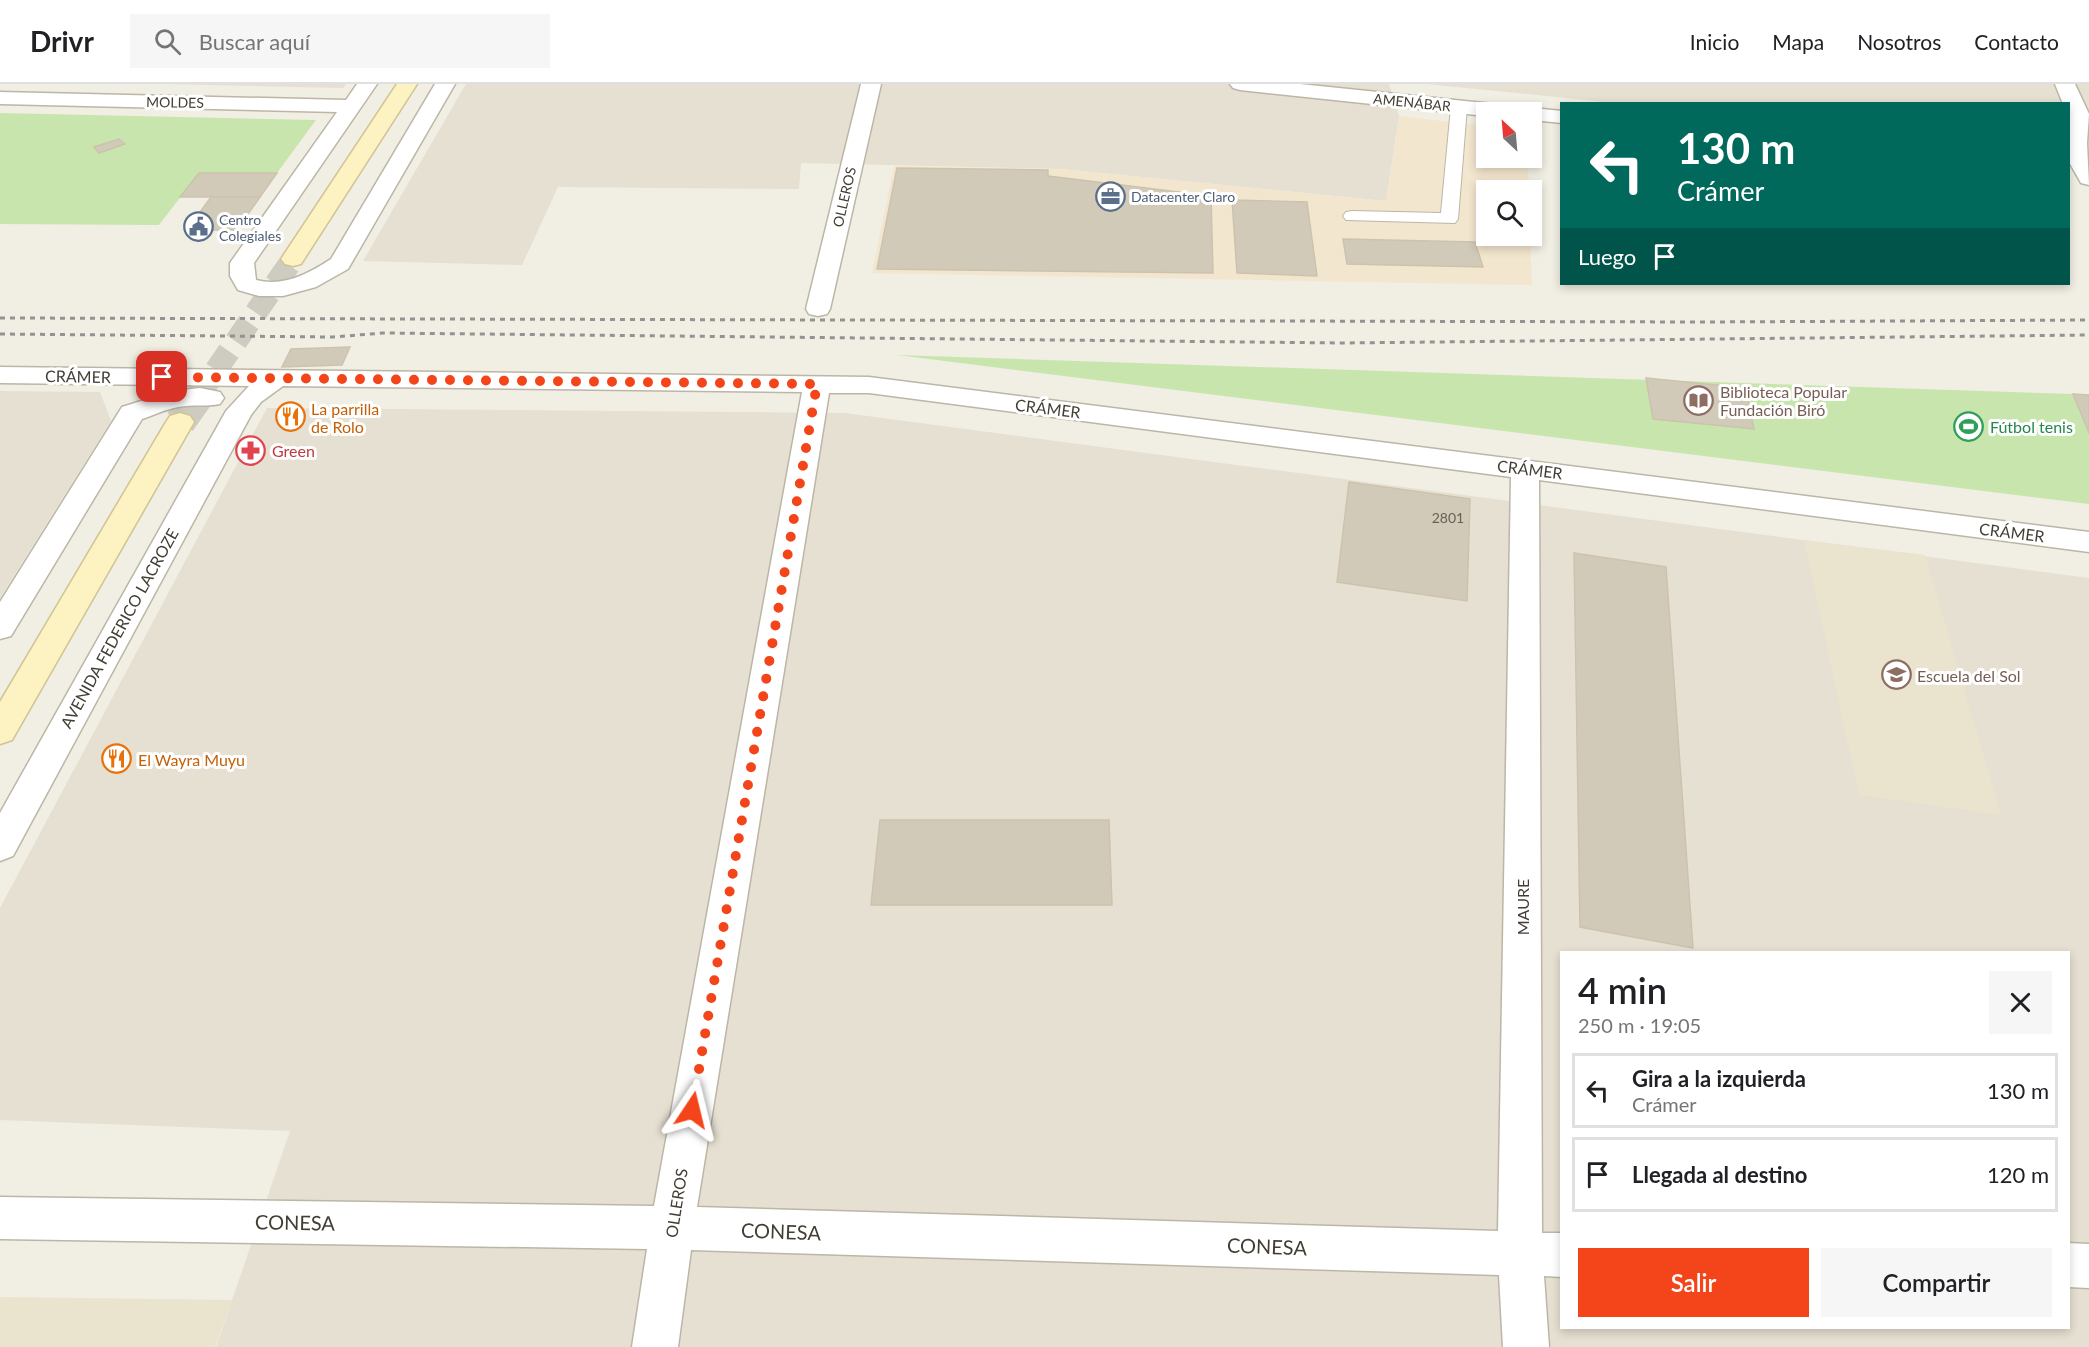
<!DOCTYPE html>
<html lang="es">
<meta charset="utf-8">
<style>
:root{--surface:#fff;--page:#f6f6f6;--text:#202124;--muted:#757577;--line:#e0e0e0;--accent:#f34519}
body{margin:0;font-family:Lato,sans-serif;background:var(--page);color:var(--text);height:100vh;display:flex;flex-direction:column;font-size:22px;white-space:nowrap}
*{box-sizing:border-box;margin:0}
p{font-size:20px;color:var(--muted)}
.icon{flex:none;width:33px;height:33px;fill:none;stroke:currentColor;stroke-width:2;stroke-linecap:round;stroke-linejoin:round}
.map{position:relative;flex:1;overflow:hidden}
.sheet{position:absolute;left:1560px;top:867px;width:510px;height:378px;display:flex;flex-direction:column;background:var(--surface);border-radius:0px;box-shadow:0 3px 9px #0003}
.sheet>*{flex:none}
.hud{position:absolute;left:1560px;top:18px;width:510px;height:183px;border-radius:0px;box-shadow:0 3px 9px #0003;background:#00695c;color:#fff;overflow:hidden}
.needle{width:39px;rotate:334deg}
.tools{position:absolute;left:1476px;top:18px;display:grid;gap:12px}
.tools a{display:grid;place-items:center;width:66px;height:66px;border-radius:0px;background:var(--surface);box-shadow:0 3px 9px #0003;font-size:30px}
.pin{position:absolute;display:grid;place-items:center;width:51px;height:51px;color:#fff;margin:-26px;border-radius:12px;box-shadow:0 3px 9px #0006}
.me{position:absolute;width:66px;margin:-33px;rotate:10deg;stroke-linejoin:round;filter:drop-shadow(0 0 4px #0008)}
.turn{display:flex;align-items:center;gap:21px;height:126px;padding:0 18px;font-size:27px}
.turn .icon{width:78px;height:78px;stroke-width:2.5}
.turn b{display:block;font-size:42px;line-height:51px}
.then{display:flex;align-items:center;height:57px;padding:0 18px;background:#0003;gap:12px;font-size:22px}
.round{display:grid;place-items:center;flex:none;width:63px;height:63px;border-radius:0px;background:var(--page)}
.summary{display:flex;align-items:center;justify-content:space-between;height:102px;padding:0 18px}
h1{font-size:36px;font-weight:600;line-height:45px}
.cta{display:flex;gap:12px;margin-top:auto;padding:12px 18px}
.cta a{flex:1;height:69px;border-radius:0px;background:var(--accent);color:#fff;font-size:24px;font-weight:600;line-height:69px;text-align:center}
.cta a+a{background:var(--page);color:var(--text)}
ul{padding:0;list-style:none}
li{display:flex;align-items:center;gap:18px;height:75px;margin:0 12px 9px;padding:0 6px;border:3px solid var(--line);border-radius:0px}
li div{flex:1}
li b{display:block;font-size:22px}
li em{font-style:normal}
header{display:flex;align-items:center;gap:36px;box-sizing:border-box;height:84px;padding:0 30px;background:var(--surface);border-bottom:2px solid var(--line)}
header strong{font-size:28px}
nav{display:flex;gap:33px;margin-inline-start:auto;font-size:21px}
.search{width:420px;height:54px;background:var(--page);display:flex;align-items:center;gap:15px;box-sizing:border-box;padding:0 21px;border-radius:0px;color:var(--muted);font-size:22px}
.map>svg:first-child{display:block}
.residential{fill:#e5e0d1;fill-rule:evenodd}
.commercial{fill:#f3e6ce}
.education{fill:#eae3cd}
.green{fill:#c8e5ad}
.building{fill:#d2cab9;stroke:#cdc2ad;stroke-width:1.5}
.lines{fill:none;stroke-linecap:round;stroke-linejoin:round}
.secondary-tunnel-far1{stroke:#cecbc0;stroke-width:23;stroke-dasharray:23 12;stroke-linecap:butt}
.secondary-tunnel{stroke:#cecbc0;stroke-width:31;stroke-dasharray:31 15;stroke-linecap:butt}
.service-casing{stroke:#bcb6a6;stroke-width:2}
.minor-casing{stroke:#bcb6a6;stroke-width:3}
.secondary-casing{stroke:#d0c394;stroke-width:3}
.service{fill:#fff;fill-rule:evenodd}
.minor{fill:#fff;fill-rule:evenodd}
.secondary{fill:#fdf2c2;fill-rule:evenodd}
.rail{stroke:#939393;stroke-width:3;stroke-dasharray:5 5;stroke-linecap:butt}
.route{stroke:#f34519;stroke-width:10;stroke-dasharray:0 18}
.labels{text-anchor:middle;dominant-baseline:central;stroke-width:6;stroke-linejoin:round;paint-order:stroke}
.far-street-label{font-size:14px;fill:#433e34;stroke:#fff}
.far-service-label{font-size:14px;fill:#4e5e75;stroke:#fff;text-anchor:start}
.number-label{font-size:14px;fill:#676155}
.street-label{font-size:16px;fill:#433e34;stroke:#fff}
.education-label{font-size:16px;fill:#785e54;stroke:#fff;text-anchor:start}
.food-label{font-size:16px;fill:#c56008;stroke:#fff;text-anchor:start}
.leisure-label{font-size:16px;fill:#27864d;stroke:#fff;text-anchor:start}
.health-label{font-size:16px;fill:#be3a42;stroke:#fff;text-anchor:start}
.near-street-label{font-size:20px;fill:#433e34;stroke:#fff}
</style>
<header>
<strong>Drivr</strong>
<div class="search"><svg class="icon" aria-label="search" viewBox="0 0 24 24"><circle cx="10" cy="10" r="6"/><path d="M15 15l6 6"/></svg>Buscar aquí</div>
<nav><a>Inicio</a><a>Mapa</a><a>Nosotros</a><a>Contacto</a></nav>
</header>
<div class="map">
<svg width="2089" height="1263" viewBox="0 0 2089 1263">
<rect width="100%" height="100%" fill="#f1eee3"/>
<g class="residential">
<path d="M165,0H346L343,4Z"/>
<path d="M466,0H1389L1399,32L1386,117L1061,85L801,79L799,105L558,103L522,181L363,177Z"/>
<path d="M1427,0H2089V66L2069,64L2068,20H1624Z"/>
<path d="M0,307L100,308L111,337L0,514Z"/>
<path d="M267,324L845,329L2089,494V1263H216L290,1047L0,1036V824ZM1562,868H2068V1244H1562Z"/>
</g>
<path class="commercial" d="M1399,32L1486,42V74H1527L1529,106H1486V152H1530L1532,201L872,189L894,82L1061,85L1386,117Z"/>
<g class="education">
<path d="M1804,456L1925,471L2001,731L1859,711Z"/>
<path d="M0,1213L232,1216L215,1263H0Z"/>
</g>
<g class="green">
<path d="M0,29L316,36L277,89H199L159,141L0,140Z"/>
<path d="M897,271L2073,310L2089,349V420Z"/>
</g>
<g class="building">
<path d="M119,55L125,60L99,69L94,63Z"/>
<path d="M897,84L1048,86V92L1211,112L1213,189L877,185Z"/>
<path d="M199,89H277L260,113H180Z"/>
<path d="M211,113H260L237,146H187Z"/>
<path d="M1232,116L1307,118L1317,192L1237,189Z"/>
<path d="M1343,155L1475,158L1483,183L1347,180Z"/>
<path d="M350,263L342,281L282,283L291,265Z"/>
<path d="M1646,294L1745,304L1754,345L1653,335Z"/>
<path d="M2073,310L2089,311V349Z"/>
<path d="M1349,398L1470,415L1467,517L1337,498Z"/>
<path d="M1574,469L1666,483L1693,864L1580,843Z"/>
<path d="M880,736H1109L1112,821H871Z"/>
</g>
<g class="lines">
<path class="secondary-tunnel-far1" d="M196,315L293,175"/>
<path class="secondary-tunnel" d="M180,338L197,314"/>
<defs>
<path id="service" d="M1459,18L1467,23L1458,135L1455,139L1346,136L1343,132L1346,128L1352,127L1441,129L1451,23Z"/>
<g id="minor">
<path d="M357,0H377L254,179L256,196C284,203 308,190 331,175L435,0H455L348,185L316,203L283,212H259L238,206L230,192V179L337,28L0,20V8L346,16Z"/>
<path d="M861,0H881L830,225L827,230L818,232L809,230L806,225Z"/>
<path d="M1230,0H1300L1513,22L1520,24L1523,28L1532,24L1562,27V39L1532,36V28H1486V32L1240,6L1233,4Z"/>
<path d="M2055,0H2075L2089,30L2087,59L2089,101L2081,99L2068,76V20H2063Z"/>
<path d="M0,283L869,293L2089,448V468L1539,396L1542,1149H1562V1193L1544,1192L1549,1263H1503L1499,1191L691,1166L678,1263H632L647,1165L0,1155V1113L654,1122L802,308L283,302L261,318L251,331L13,772L0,777V729L226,327L249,302L0,299ZM829,309H869L1511,393L1498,1147L697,1123Z"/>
<path d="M200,304L220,308L224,314L220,320C207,323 193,320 178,323C166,325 154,331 142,335L11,552L0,555V518L122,323L173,307Z"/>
<path d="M2068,1159L2089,1160V1204L2068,1203Z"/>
</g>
<g id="secondary">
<path d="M397,0H417L301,180L293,182L285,180L281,175Z"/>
<path d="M180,329L190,332L194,338L12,656L0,660V618L166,338L170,332Z"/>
</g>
</defs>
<use href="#service" class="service-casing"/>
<use href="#minor" class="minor-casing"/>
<use href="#secondary" class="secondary-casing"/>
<use href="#service" class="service"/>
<use href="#minor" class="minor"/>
<use href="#secondary" class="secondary"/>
<g class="rail">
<path d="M0,234L1706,238L2089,236"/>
<path d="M0,250L333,253L383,249L1343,259L2089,251"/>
</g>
</g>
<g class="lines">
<path class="route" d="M162,293L817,300L692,1026"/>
</g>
<defs>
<symbol id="office-ring" viewBox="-11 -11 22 22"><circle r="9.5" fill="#fff" stroke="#5c6f8a" stroke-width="1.5"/><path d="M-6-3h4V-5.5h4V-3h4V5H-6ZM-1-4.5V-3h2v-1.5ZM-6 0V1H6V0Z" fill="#5c6f8a"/></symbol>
<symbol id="civic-ring" viewBox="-11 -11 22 22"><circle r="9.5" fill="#fff" stroke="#5c6f8a" stroke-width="1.5"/><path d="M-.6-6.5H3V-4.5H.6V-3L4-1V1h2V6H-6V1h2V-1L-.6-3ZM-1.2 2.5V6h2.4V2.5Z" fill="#5c6f8a"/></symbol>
<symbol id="library-ring" viewBox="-11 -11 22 22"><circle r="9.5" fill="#fff" stroke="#8d6e63" stroke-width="1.5"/><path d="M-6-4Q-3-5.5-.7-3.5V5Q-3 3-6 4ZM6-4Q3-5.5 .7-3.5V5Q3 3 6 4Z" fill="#8d6e63"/></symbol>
<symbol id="restaurant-ring" viewBox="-11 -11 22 22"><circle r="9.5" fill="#fff" stroke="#e8710a" stroke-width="1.5"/><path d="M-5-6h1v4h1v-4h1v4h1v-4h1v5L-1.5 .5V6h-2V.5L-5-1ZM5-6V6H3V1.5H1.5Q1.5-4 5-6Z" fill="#e8710a"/></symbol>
<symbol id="stadium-ring" viewBox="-11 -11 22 22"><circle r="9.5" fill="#fff" stroke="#2e9e5b" stroke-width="1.5"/><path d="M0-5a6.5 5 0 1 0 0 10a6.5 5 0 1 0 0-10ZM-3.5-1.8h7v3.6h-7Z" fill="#2e9e5b"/></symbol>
<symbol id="pharmacy-ring" viewBox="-11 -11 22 22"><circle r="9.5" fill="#fff" stroke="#e0444e" stroke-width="1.5"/><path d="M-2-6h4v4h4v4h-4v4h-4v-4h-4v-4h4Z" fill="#e0444e"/></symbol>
<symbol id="school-ring" viewBox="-11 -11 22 22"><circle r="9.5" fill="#fff" stroke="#8d6e63" stroke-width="1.5"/><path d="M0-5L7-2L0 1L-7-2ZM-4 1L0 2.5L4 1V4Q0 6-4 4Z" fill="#8d6e63"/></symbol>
</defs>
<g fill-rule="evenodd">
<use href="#office-ring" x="1094" y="96" width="33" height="33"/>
<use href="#civic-ring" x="182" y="126" width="33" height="33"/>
<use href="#library-ring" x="1682" y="300" width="33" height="33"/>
<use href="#restaurant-ring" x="274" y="316" width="33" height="33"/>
<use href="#stadium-ring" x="1952" y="326" width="33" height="33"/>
<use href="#pharmacy-ring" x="234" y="350" width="33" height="33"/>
<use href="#school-ring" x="1880" y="574" width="33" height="33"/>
<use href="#restaurant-ring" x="100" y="658" width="33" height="33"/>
</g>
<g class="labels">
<g class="far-street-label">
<text transform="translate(175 18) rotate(1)">MOLDES</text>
<text transform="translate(1412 18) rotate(6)">AMENÁBAR</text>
<text transform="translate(844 113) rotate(-77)">OLLEROS</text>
</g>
<g class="far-service-label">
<text x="1131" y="112">Datacenter Claro</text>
<text x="219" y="135">Centro<tspan x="219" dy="16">Colegiales</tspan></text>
</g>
<g class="number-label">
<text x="1448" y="433">2801</text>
</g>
<g class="street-label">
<text transform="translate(78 292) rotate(1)">CRÁMER</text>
<text transform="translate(1048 324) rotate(7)">CRÁMER</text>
<text transform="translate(1530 385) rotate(7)">CRÁMER</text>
<text transform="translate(2012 448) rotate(7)">CRÁMER</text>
<text transform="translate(119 544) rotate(-61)">AVENIDA FEDERICO LACROZE</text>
<text transform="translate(1522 823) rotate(-90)">MAURE</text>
<text transform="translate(676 1119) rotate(-81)">OLLEROS</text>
</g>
<g class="education-label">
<text x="1720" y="307">Biblioteca Popular<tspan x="1720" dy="18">Fundación Biró</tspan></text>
<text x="1917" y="591">Escuela del Sol</text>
</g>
<g class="food-label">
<text x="311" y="324">La parrilla<tspan x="311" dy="18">de Rolo</tspan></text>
<text x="138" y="675">El Wayra Muyu</text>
</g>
<g class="leisure-label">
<text x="1990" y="342">Fútbol tenis</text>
</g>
<g class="health-label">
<text x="272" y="366">Green</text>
</g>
<g class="near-street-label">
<text transform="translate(295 1138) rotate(1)">CONESA</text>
<text transform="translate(781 1147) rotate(2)">CONESA</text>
<text transform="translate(1267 1162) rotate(2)">CONESA</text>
</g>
</g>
</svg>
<div class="tools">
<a><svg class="needle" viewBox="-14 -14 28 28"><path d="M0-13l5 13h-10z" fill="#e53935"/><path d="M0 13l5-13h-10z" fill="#757577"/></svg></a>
<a><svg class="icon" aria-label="search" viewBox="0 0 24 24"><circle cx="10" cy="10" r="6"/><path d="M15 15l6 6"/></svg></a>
</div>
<div class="pin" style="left:162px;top:293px;background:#d93025"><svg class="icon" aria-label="arrive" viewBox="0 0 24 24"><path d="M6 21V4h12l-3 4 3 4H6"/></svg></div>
<svg class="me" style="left:692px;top:1026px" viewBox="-20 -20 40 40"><path d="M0-17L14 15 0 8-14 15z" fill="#f34519" stroke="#fff" stroke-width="4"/></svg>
<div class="hud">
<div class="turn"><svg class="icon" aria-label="left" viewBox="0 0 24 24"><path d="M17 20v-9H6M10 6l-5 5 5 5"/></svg><div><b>130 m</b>Crámer</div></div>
<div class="then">Luego<svg class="icon" aria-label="arrive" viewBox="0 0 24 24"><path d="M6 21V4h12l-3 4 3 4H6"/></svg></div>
</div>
<section class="sheet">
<div class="summary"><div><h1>4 min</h1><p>250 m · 19:05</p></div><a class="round"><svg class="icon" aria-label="close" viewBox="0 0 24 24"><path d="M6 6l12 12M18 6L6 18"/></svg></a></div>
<ul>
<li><svg class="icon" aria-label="left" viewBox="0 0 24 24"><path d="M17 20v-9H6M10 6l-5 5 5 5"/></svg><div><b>Gira a la izquierda</b><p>Crámer</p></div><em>130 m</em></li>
<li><svg class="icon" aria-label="arrive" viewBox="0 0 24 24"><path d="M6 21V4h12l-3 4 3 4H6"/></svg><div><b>Llegada al destino</b></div><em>120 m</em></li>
</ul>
<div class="cta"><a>Salir</a><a>Compartir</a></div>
</section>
</div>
